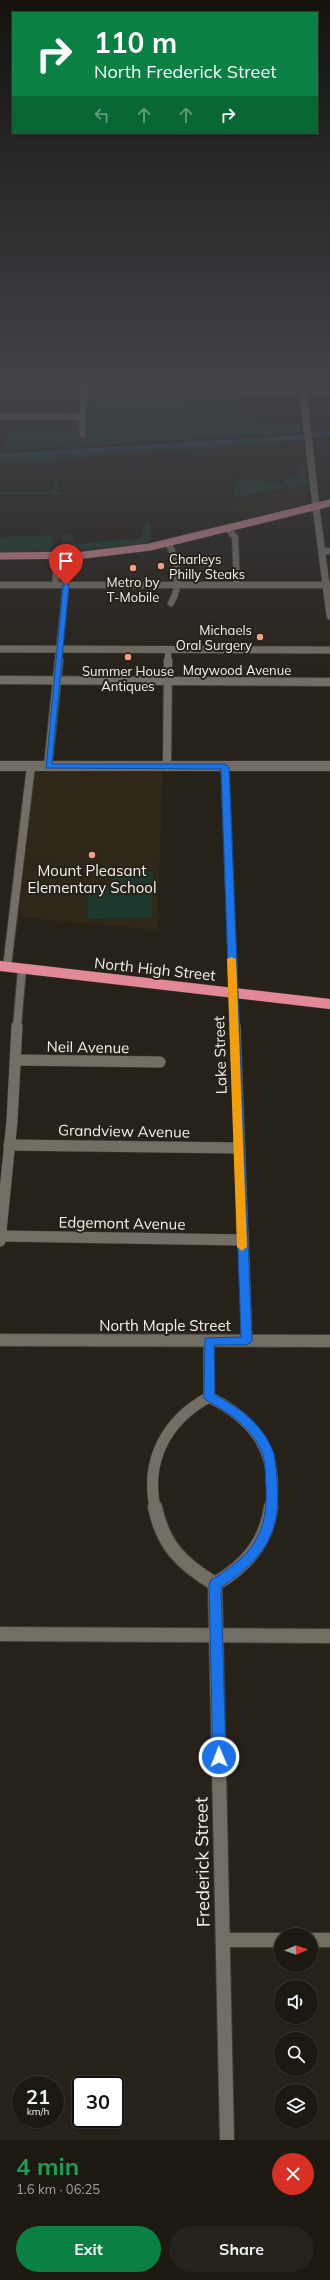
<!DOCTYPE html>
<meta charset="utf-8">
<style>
:root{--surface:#1c1913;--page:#25221c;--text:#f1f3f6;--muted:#a0a0a0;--line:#3a3833;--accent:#0b8043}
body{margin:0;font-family:Mulish,sans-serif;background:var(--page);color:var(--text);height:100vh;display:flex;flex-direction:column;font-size:15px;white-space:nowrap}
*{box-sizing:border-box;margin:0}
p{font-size:13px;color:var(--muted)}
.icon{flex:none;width:22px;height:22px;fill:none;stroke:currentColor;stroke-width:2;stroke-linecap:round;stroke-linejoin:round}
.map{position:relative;height:2140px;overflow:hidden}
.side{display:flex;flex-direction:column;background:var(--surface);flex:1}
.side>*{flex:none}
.banner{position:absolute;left:12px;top:12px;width:306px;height:122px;border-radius:0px;box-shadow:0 1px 3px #0004,0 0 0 1px var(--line);background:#0b8043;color:#fff;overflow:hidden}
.needle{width:26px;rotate:88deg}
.buttons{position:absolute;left:274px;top:1928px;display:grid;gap:8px}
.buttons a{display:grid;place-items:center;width:44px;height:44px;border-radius:50%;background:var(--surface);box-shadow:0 1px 3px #0004,0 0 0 1px var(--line);font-size:20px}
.speed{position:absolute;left:12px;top:2076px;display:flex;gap:8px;font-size:20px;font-weight:700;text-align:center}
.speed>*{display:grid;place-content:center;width:52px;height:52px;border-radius:50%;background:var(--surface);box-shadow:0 1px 3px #0004,0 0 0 1px var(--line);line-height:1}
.speed small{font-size:10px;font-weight:400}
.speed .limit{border:2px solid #111;border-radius:6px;background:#fff;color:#111}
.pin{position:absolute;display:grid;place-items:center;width:34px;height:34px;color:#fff;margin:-41px -17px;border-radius:50% 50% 50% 0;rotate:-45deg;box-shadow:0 0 4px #0007}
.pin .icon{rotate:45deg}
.me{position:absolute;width:44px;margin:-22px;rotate:359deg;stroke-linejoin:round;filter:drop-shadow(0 0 3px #0008)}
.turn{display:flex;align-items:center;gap:14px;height:84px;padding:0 16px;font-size:18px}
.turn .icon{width:52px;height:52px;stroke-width:2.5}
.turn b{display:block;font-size:28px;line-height:34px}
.lanes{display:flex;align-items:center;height:38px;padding:0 16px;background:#0003;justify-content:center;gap:20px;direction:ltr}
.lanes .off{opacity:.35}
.round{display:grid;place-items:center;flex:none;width:42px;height:42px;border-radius:21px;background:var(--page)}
.summary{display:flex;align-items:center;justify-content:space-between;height:68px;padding:0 16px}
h1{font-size:24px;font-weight:700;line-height:30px;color:#1e9e55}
.action{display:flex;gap:8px;margin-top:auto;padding:8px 16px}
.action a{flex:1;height:46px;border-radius:24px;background:var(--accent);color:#fff;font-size:16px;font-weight:700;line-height:46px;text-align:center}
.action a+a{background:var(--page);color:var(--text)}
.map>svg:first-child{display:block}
.built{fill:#2f2819}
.green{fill:#1d382c}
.water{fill:#283e56}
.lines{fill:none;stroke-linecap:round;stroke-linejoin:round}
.minor-far3-casing{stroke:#413d37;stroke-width:8}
.minor-far2-casing{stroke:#413d37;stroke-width:10}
.minor-far1-casing{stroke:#413d37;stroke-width:12}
.minor-casing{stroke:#413d37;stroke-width:16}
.tertiary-far2-casing{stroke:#413d37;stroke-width:8}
.tertiary-far1-casing{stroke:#413d37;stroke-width:11}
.tertiary-casing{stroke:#413d37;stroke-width:14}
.secondary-casing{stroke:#413d37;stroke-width:8}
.primary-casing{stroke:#413d37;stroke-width:8}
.trunk-casing{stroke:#413d37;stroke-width:11}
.minor-far3{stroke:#736e64;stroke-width:6}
.minor-far2{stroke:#736e64;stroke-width:8}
.minor-far1{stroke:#736e64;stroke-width:11}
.minor{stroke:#736e64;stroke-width:14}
.tertiary-far2{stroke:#736e64;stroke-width:7}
.tertiary-far1{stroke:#736e64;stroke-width:10}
.tertiary{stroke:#736e64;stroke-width:12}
.secondary{stroke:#736e64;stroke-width:7}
.primary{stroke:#c6828a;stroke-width:7}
.trunk{stroke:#e28896;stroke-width:10}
.route{fill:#1a73e8;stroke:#114b97}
.slow{fill:#f59e0b}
.poi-dot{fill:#f49e88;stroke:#262119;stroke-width:1.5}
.labels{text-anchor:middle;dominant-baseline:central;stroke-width:4;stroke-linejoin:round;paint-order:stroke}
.far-poi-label{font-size:13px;fill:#f3f0ea;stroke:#262119}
.far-street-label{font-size:13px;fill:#f3f0ea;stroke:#262119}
.poi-label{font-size:15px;fill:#f3f0ea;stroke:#262119}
.street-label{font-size:15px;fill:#f3f0ea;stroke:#262119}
.near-street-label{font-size:18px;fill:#f3f0ea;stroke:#262119}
</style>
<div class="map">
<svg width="330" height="2140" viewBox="0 0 330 2140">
<rect width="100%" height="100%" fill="#262119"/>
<g class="built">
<path d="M306,485L308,503L245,519L229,504Z"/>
<path d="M35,772H163L157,930L19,917Z"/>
</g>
<g class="green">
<path d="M89,392L189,393L188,405H245L246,412L251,415L253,422L299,427L300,432L4,451L10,431H86L88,421Z"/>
<path d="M302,435V440L280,443L96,456L58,462L0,463V453H5Z"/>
<path d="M305,464L308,485L236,497L232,487L238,486L234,479L250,478L262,482L278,481L284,487H287L283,480L300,476L301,471L298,465Z"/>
<path d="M52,480H58V492H62V494H0V489H2V492L53,491L54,483Z"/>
<path d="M146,521L149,522L152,539L148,543L74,551L62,548L61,535L71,534L75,544L136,539L141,537Z"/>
<path d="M52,535L53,549L49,550L0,552V537Z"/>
<path d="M113,872H153L152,918L87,919L89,886L112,887Z"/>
</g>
<path class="water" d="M330,431V435L299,439L0,458V454L293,436Z"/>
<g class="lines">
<defs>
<g id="minor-far3">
<path d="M0,388L330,391"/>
<path d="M0,416L81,417"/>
<path d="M83,435L82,416L85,383"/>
<path d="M228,529L235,537L237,585"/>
<path d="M168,544C179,559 181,587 171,603"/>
<path d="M322,551H330"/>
<path d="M0,585H330"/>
<path d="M55,585L58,556"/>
<path d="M58,661L66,585"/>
<path d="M168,661V650"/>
</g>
<g id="minor-far2">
<path d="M0,680L330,682"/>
<path d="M48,766L59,660"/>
<path d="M167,767L168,660"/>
<path d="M225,767L235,1027"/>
<path d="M7,967L31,766"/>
<path d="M17,1027L22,969"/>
</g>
<g id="minor-far1">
<path d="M235,1026L247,1341"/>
<path d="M16,1060L160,1062"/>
<path d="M9,1145L238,1148"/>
<path d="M0,1236L242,1240"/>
<path d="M0,1241L12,1121L17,1026"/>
<path d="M209,1341V1397"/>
<path d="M209,1397C256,1420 279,1453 271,1508"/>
<path d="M155,1508C145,1459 167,1420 209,1397"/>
</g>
<g id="minor">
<path d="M155,1507C163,1546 182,1564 215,1584"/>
<path d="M215,1584C246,1566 266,1543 271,1507"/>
<path d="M215,1584L227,2140"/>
<path d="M0,1634L330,1636"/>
<path d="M223,1940H281"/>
<path d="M311,1940H330"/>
</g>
<path id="tertiary-far2" d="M302,383L316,507"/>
<path id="tertiary-far1" d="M0,766H330"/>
<path id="tertiary" d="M0,1340L330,1341"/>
<g id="secondary">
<path d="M316,507L330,616"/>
<path d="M0,649L330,650"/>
</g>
<path id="primary" d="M0,556L84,555L150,547L330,503"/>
<path id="trunk" d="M0,966L330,1004"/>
</defs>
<use href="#minor-far3" class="minor-far3-casing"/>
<use href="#minor-far2" class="minor-far2-casing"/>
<use href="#minor-far1" class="minor-far1-casing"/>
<use href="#minor" class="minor-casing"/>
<use href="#tertiary-far2" class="tertiary-far2-casing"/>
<use href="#tertiary-far1" class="tertiary-far1-casing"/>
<use href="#tertiary" class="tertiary-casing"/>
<use href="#secondary" class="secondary-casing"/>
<use href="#primary" class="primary-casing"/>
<use href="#trunk" class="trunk-casing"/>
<use href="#minor-far3" class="minor-far3"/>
<use href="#minor-far2" class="minor-far2"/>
<use href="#minor-far1" class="minor-far1"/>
<use href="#minor" class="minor"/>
<use href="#tertiary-far2" class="tertiary-far2"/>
<use href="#tertiary-far1" class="tertiary-far1"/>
<use href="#tertiary" class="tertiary"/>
<use href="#secondary" class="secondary"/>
<use href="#primary" class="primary"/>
<use href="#trunk" class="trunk"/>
</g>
<linearGradient id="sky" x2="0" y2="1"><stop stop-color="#15120e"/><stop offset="0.56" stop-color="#414349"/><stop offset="1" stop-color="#414349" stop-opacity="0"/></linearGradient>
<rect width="330" height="683" fill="url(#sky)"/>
<path class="route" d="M66,583L69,585L52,764H225L229,767L252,1341L247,1345H214L215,1395C240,1408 264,1425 274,1454C276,1462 276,1472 277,1481C282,1533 264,1559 221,1587L226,1757L224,1762L219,1764L215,1762L213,1757L209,1584L211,1580C227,1570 244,1559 254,1543C265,1526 267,1506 266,1487C265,1477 266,1463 262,1453C252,1427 229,1413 206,1400L204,1397L205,1338L241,1337L221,769L46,768L63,585Z"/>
<path class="slow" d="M231,957L236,959L247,1247L242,1251L237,1247L227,959Z"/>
<g class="poi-dot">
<circle cx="161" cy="566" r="4"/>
<circle cx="133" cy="568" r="4"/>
<circle cx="260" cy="637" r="4"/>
<circle cx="128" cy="657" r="4"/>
<circle cx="92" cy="855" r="4"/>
</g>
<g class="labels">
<g class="far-poi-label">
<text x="169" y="559" text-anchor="start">Charleys<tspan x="169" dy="15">Philly Steaks</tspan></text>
<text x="133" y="582">Metro by<tspan x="133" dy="15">T-Mobile</tspan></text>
<text x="252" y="630" text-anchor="end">Michaels<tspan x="252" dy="15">Oral Surgery</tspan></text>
<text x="128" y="671">Summer House<tspan x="128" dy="15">Antiques</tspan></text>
</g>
<g class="far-street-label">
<text x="237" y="670">Maywood Avenue</text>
</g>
<g class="poi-label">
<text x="92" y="870">Mount Pleasant<tspan x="92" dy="17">Elementary School</tspan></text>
</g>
<g class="street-label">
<text transform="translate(155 969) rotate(6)">North High Street</text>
<text transform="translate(88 1047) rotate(1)">Neil Avenue</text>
<text transform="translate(220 1055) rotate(-92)">Lake Street</text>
<text transform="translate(124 1131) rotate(1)">Grandview Avenue</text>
<text transform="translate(122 1223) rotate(1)">Edgemont Avenue</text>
<text x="165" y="1325">North Maple Street</text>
</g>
<g class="near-street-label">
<text transform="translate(202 1862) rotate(-91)">Frederick Street</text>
</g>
</g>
</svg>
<div class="buttons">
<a><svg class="needle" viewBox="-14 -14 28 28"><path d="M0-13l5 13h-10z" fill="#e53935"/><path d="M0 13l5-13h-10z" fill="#a0a0a0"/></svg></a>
<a><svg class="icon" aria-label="sound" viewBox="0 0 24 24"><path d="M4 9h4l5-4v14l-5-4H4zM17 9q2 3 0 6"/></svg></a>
<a><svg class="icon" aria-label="search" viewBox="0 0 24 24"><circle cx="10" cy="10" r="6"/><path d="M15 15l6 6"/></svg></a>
<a><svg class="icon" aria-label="layers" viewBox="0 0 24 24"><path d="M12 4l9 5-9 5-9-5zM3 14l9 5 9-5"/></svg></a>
</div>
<div class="speed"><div>21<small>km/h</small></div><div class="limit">30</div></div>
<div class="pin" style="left:66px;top:585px;background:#d93025"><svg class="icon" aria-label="arrive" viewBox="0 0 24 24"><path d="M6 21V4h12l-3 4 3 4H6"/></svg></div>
<svg class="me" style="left:219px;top:1757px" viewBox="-20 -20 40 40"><circle r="17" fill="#1a73e8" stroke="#fff" stroke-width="3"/><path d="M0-11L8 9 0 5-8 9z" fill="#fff"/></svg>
<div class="banner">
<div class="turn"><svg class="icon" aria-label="right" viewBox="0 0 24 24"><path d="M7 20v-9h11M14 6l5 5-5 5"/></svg><div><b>110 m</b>North Frederick Street</div></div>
<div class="lanes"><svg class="icon off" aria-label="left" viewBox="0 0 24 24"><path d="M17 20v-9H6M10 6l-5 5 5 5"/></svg><svg class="icon off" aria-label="ahead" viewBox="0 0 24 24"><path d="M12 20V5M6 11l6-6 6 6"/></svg><svg class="icon off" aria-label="ahead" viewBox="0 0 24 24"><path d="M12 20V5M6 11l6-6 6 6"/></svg><svg class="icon" aria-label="right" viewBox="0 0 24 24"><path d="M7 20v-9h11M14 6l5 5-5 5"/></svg></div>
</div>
</div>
<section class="side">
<div class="summary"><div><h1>4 min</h1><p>1.6 km · 06:25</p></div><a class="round" style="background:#d93025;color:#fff"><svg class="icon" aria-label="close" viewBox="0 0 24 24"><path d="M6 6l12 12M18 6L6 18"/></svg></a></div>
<div class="action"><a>Exit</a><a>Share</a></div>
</section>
